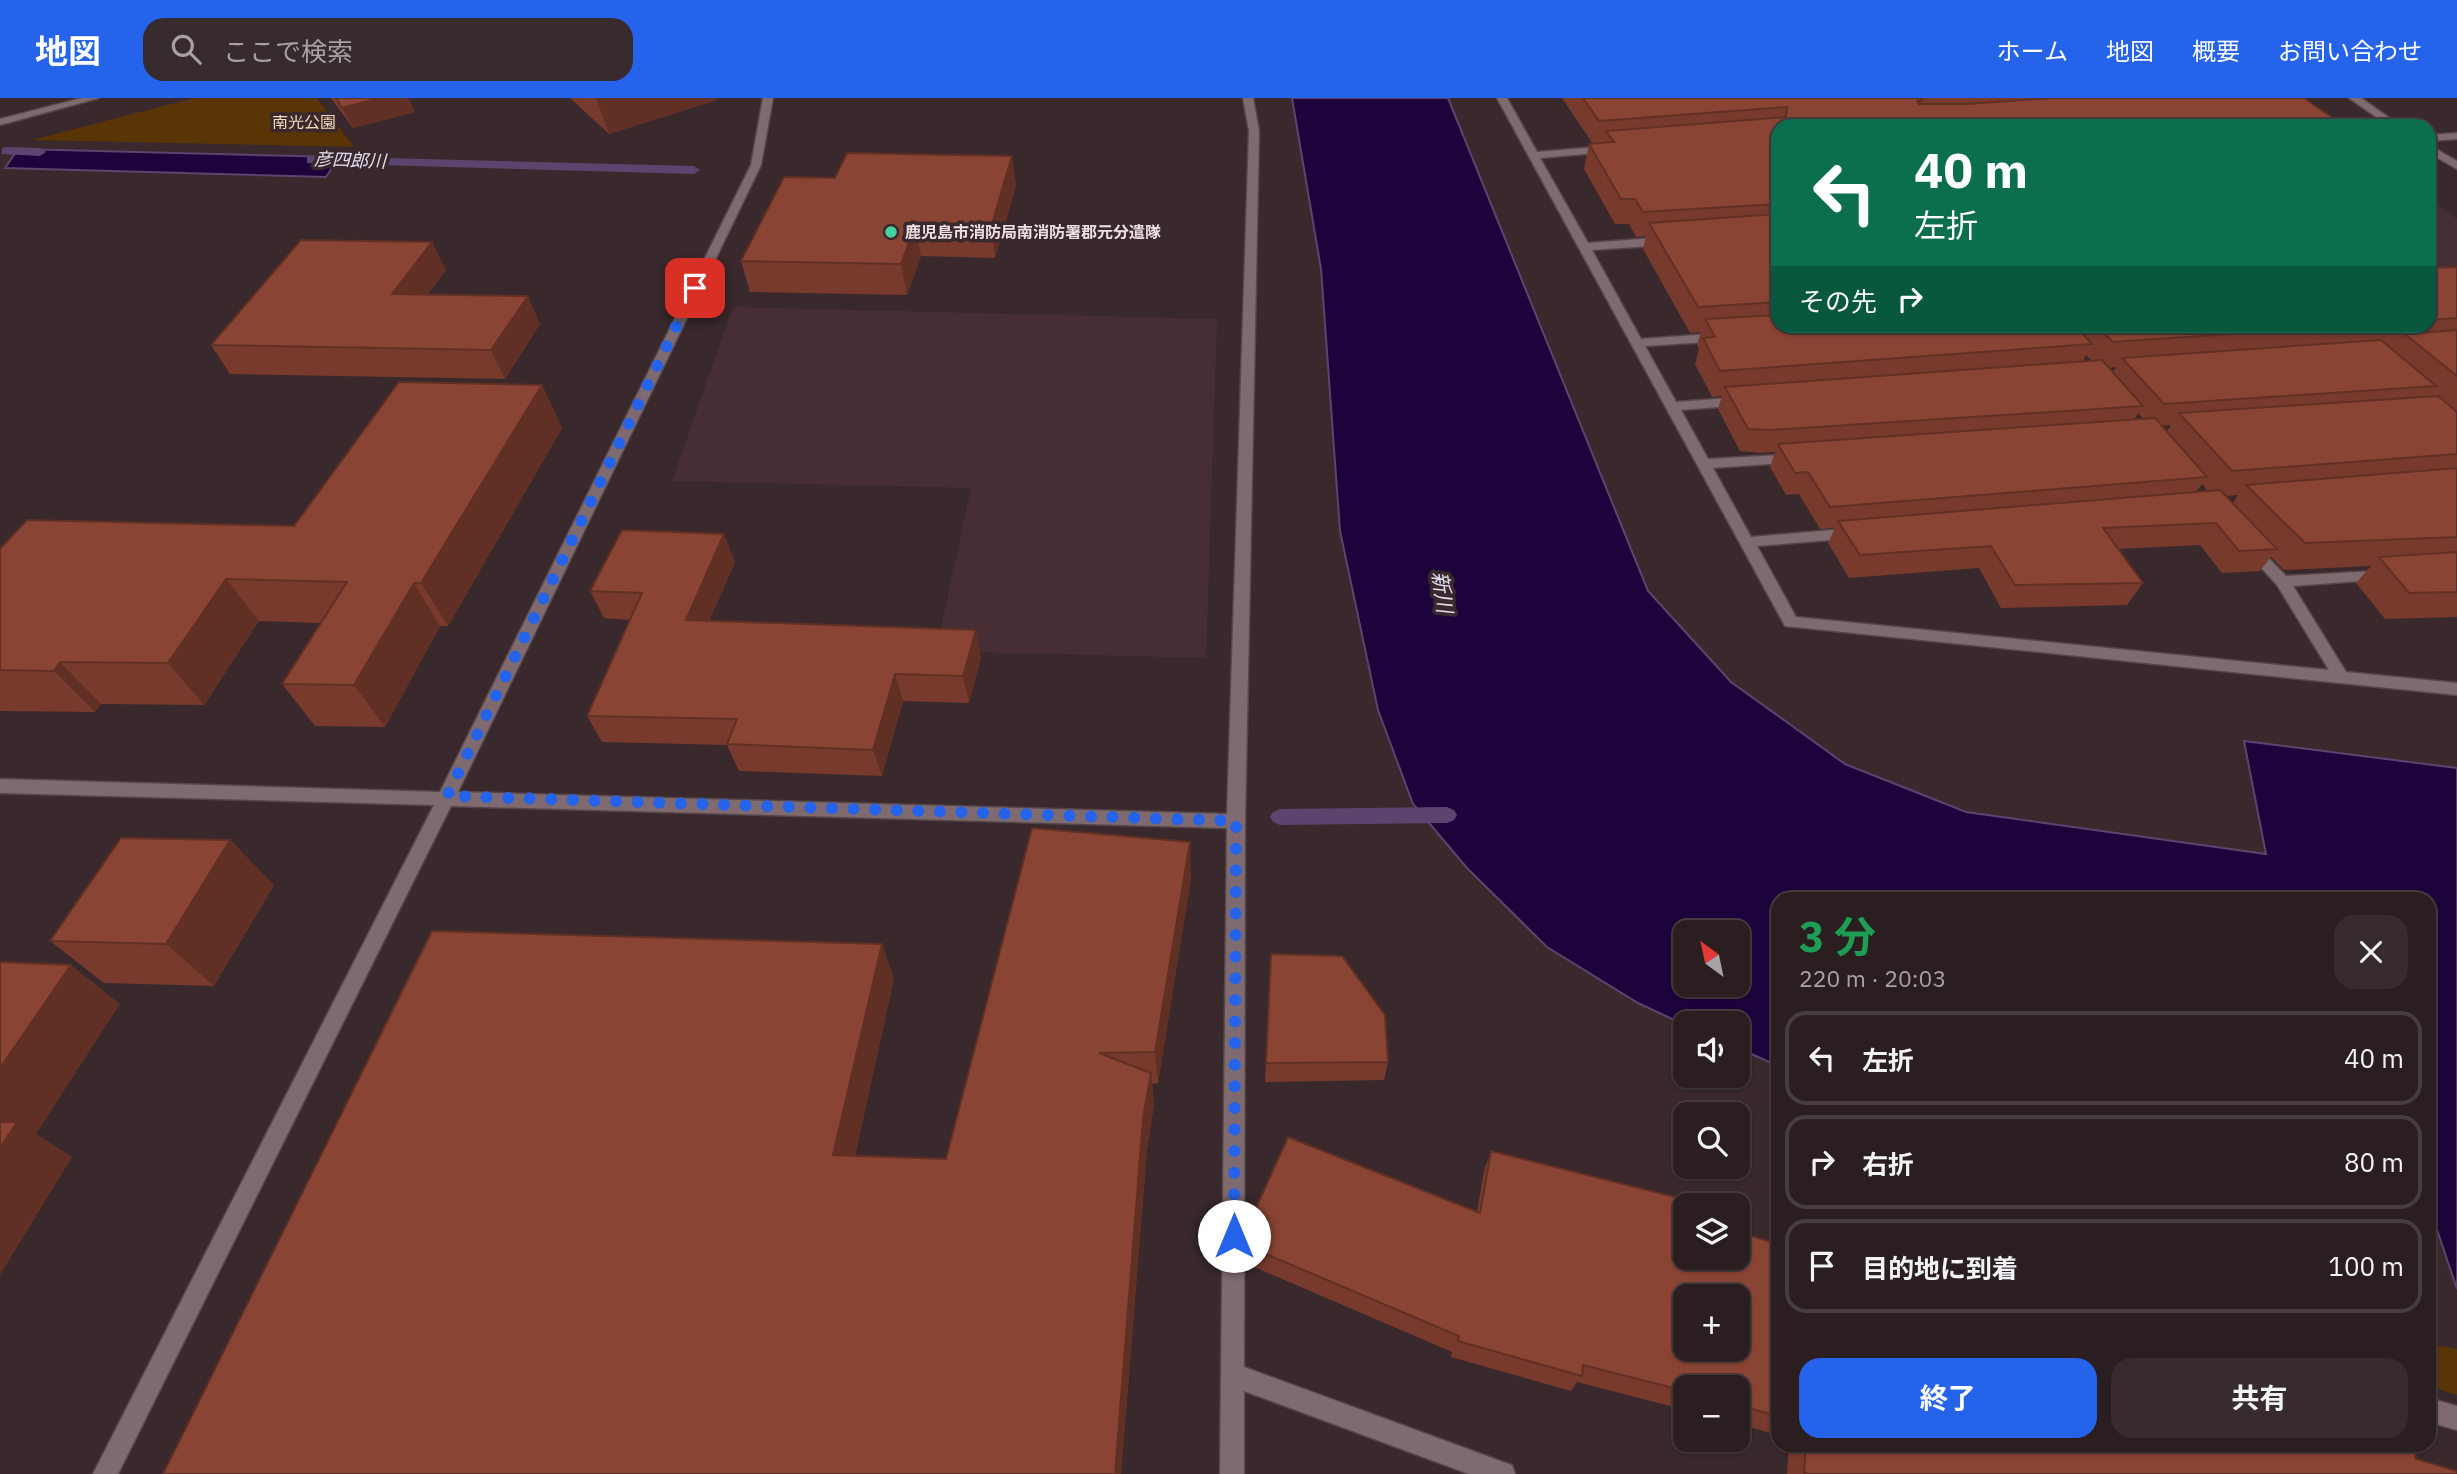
<!DOCTYPE html>
<html lang="ja">
<meta charset="utf-8">
<style>
:root{--surface:#2b1e21;--page:#372b2e;--text:#f1f3f6;--muted:#a6a2a5;--line:#473c3f;--accent:#2563eb}
body{margin:0;font-family:"IBM Plex Sans","Noto Sans JP",sans-serif;background:var(--page);color:var(--text);height:100vh;display:flex;flex-direction:column;font-size:26px;white-space:nowrap}
*{box-sizing:border-box;margin:0}
p{font-size:23px;color:var(--muted)}
.icon{flex:none;width:38px;height:38px;fill:none;stroke:currentColor;stroke-width:2;stroke-linecap:round;stroke-linejoin:round}
.map{position:relative;flex:1;overflow:hidden}
.details{position:absolute;left:1771px;top:794px;width:665px;height:560px;display:flex;flex-direction:column;background:var(--surface);border-radius:21px;box-shadow:0 2px 5px #0004,0 0 0 2px var(--line)}
.details>*{flex:none}
.guide{position:absolute;left:1771px;top:21px;width:665px;height:214px;border-radius:21px;box-shadow:0 2px 5px #0004,0 0 0 2px var(--line);background:#0b6e4f;color:#fff;overflow:hidden}
.needle{width:46px;rotate:327deg}
.tools{position:absolute;left:1673px;top:822px;display:grid;gap:14px}
.tools a{display:grid;place-items:center;width:77px;height:77px;border-radius:14px;background:var(--surface);box-shadow:0 2px 5px #0004,0 0 0 2px var(--line);font-size:35px}
.pin{position:absolute;display:grid;place-items:center;width:60px;height:60px;color:#fff;margin:-30px;border-radius:14px;box-shadow:0 4px 10px #0006}
.me{position:absolute;width:77px;margin:-38px;rotate:0deg;stroke-linejoin:round;filter:drop-shadow(0 0 5px #0008)}
.turn{display:flex;align-items:center;gap:24px;height:147px;padding:0 28px;font-size:32px}
.turn .icon{width:91px;height:91px;stroke-width:2.5}
.turn b{display:block;font-size:49px;line-height:60px}
.then{display:flex;align-items:center;height:66px;padding:0 28px;background:#0003;gap:14px;font-size:26px}
.round{display:grid;place-items:center;flex:none;width:74px;height:74px;border-radius:21px;background:var(--page)}
.headline{display:flex;align-items:center;justify-content:space-between;height:119px;padding:0 28px}
h1{font-size:42px;font-weight:700;line-height:52px;color:#1e9e55}
.primary-button{display:flex;gap:14px;margin-top:auto;padding:14px 28px}
.primary-button a{flex:1;height:80px;border-radius:21px;background:var(--accent);color:#fff;font-size:28px;font-weight:700;line-height:80px;text-align:center}
.primary-button a+a{background:var(--page);color:var(--text)}
ul{padding:0;list-style:none}
li{display:flex;align-items:center;gap:21px;height:94px;margin:0 14px 10px;padding:0 14px;border:4px solid var(--line);border-radius:21px}
li div{flex:1}
li b{display:block;font-size:26px}
li em{font-style:normal}
header{display:flex;align-items:center;gap:42px;box-sizing:border-box;height:98px;padding:0 35px;background:var(--accent);color:#fff}
header strong{font-size:33px}
nav{display:flex;gap:38px;margin-inline-start:auto;font-size:24px}
.search{width:490px;height:63px;background:var(--page);display:flex;align-items:center;gap:18px;box-sizing:border-box;padding:0 24px;border-radius:21px;color:var(--muted);font-size:26px}
.map>svg:first-child{display:block}
.built{fill:#472e35}
.green{fill:#593506}
.water{fill:#1d033c;stroke:#5b456e;stroke-width:2;fill-rule:evenodd}
.lines{fill:none;stroke-linecap:round;stroke-linejoin:round}
.stream{fill:#5b456e;fill-rule:evenodd}
.minor-casing{stroke:#55464a;stroke-width:3}
.minor{fill:#7e6a6f;fill-rule:evenodd}
.wall{fill:#773a2c;fill-rule:evenodd}
.shaded-wall{fill:#613024}
.building{fill:#8a4433;stroke:#613024;stroke-width:2;fill-rule:evenodd}
.route{stroke:#2563eb;stroke-width:12;stroke-dasharray:0 21.6}
.poi-dot{fill:#45d49f;stroke:#39282c;stroke-width:2.5}
.labels{text-anchor:middle;dominant-baseline:central;stroke-width:7;stroke-linejoin:round;paint-order:stroke}
.far-park-label{font-size:16px;fill:#f8dabc;stroke:#39282c}
.far-poi-label{font-size:16px;font-weight:bold;fill:#ece0e2;stroke:#39282c;text-anchor:start}
.far-water-label{font-size:18px;font-style:italic;fill:#e2ddf0;stroke:#39282c}
.water-label{font-size:21px;font-style:italic;fill:#e2ddf0;stroke:#39282c}
</style>
<header>
<strong>地図</strong>
<div class="search"><svg class="icon" aria-label="search" viewBox="0 0 24 24"><circle cx="10" cy="10" r="6"/><path d="M15 15l6 6"/></svg>ここで検索</div>
<nav><a>ホーム</a><a>地図</a><a>概要</a><a>お問い合わせ</a></nav>
</header>
<div class="map">
<svg width="2457" height="1376" viewBox="0 0 2457 1376">
<rect width="100%" height="100%" fill="#39282c"/>
<g class="built">
<path d="M2429,101L2457,121V178L2429,180Z"/>
<path d="M733,209L1217,221L1206,560L936,553L971,390L672,383Z"/>
</g>
<g class="green">
<path d="M194,0H317L354,49L32,42Z"/>
<path d="M2429,1246L2457,1251V1297L2429,1288Z"/>
</g>
<g class="water">
<path d="M1292,0H1448L1648,493L1731,584L1845,666L1966,714L2266,756L2244,643L2457,670V1191L2429,1108V802H1778V968L1738,950V926L1685,927L1638,905L1547,849L1467,770L1413,706L1378,612L1340,433L1321,171ZM1685,835H1738V887H1685Z"/>
<path d="M18,51L339,59L326,79L5,70Z"/>
</g>
<g class="lines">
<g class="stream">
<path d="M6,49L40,50L46,54L40,58L2,56V50Z"/>
<path d="M311,58L694,68L700,72L694,76L307,65V59Z"/>
<path d="M1447,709L1454,712L1457,717L1454,722L1447,725L1280,727L1273,724L1270,719L1273,714L1280,711Z"/>
</g>
<defs>
<g id="minor">
<path d="M82,0H99L0,27V21Z"/>
<path d="M763,0H773L761,67L458,694L1227,716L1249,33L1243,0H1253L1259,33L1245,723L1244,1269L1503,1364L1512,1367L1515,1376H1469L1244,1293V1376H1220L1227,730L451,708L118,1376H93L434,707L0,695V681L440,694L751,67Z"/>
<path d="M1497,0H1507L1537,54L1608,48L1613,51L1608,54L1540,60L1588,145L1666,139L1672,143L1666,147L1592,152L1641,241L1723,235L1729,239L1723,243L1645,248L1676,304L1743,299L1750,303L1743,307L1681,312L1708,361L1796,356L1803,360L1796,364L1713,370L1751,439L1856,430L1863,435L1856,440L1757,448L1796,519L2329,572L2277,487L2242,449L2249,444L2254,445L2286,478L2392,472L2395,476L2392,480L2387,481L2293,488L2346,574L2457,585V597L1785,528Z"/>
<path d="M2349,0H2361L2401,28H2389Z"/>
<path d="M2457,35V41L2429,43V37Z"/>
<path d="M2429,47L2457,63V71L2429,55Z"/>
<path d="M2429,1300L2457,1308V1332L2429,1324Z"/>
</g>
</defs>
<use href="#minor" class="minor-casing"/>
<use href="#minor" class="minor"/>
</g>
<g class="wall">
<path d="M331,0H408L415,14L353,30Z"/>
<path d="M570,0H716L717,2L609,36Z"/>
<path d="M1562,0H2304L1778,28V228H2429V170L2457,169V519L2385,521L2356,485L2371,468L2284,472L2271,459L2260,473L2222,475L2200,447L2118,451L2143,485L2127,507L2001,510L1979,470L1849,480L1828,445L1835,430L1820,431L1799,396L1786,397L1770,369L1775,354L1762,355L1740,353L1718,311L1722,298L1712,299L1695,266L1699,251L1697,247L1701,234L1690,235L1643,151L1646,138L1636,139L1629,126H1615L1584,71L1589,46H1593ZM2086,257L2091,262L2083,263ZM2116,269L2113,274L2109,270ZM2138,315L2144,321L2134,322ZM2171,327L2167,333L2161,328ZM2202,386L2208,393L2196,394ZM2238,397L2233,405L2226,398Z"/>
<path d="M1012,58L1016,88L995,160L921,158L907,197L750,194L741,163L835,80Z"/>
<path d="M446,172L428,196L540,226L505,281L230,276L211,247Z"/>
<path d="M542,287L562,330L448,528H440L385,629L315,628L282,586L321,525L259,523L204,607L101,606L95,614L0,613V451L294,428Z"/>
<path d="M735,464L709,523L981,559L969,605L903,603L882,678L739,673L727,647L602,644L587,618L630,522L604,520L590,493Z"/>
<path d="M230,742L274,787L214,888L104,885L50,843Z"/>
<path d="M1191,780L1158,985L1152,986L1154,1006L1147,1051L1121,1376H163L894,880L855,1058L946,1061Z"/>
<path d="M1271,856L1388,964L1384,982L1265,984Z"/>
<path d="M1491,1053L1685,1160L1778,1146V1337L1738,1326V1290H1685V1312L1577,1284L1571,1293L1451,1259L1452,1254L1247,1166V1130L1477,1114L1484,1073Z"/>
<path d="M1789,1348H2414L2416,1361L2457,1376H1787Z"/>
</g>
<g class="shaded-wall">
<path d="M379,0H408L415,14L353,30L342,10Z"/>
<path d="M596,0H716L717,2L609,36Z"/>
<path d="M1922,0H1924L1915,22L1917,3Z"/>
<path d="M1012,58L1016,88L995,160L991,129Z"/>
<path d="M915,128L921,158L907,197L901,166Z"/>
<path d="M432,144L446,172L407,224L392,196Z"/>
<path d="M528,198L540,226L505,281L491,252Z"/>
<path d="M542,287L562,330L448,528L421,485Z"/>
<path d="M724,436L735,464L697,550L686,522Z"/>
<path d="M226,481L259,523L204,607L168,565Z"/>
<path d="M414,485L440,528L385,629L354,587Z"/>
<path d="M976,532L981,559L969,605L963,578Z"/>
<path d="M60,564L101,606L95,614L54,573Z"/>
<path d="M895,576L903,603L882,678L873,652Z"/>
<path d="M230,742L274,787L214,888L166,846Z"/>
<path d="M1190,744L1191,780L1158,985L1155,954Z"/>
<path d="M882,846L894,880L849,1086L833,1057Z"/>
<path d="M71,867L120,906L36,1036L72,1059L0,1177V970Z"/>
<path d="M1151,975L1154,1006L1147,1051L1121,1376H1115L1143,1021Z"/>
</g>
<g class="building">
<path d="M336,0H379L342,10Z"/>
<path d="M1583,0H1922L1917,3L1919,6H1967L2053,0H2304L2344,28H1778V106L1643,114L1635,101H1621L1589,46L1614,44L1606,33L1786,19L1787,9L1599,23Z"/>
<path d="M847,55L1012,58L991,129L915,128L901,166L741,163L784,79L835,80Z"/>
<path d="M1778,116V204L1698,209L1649,125Z"/>
<path d="M301,142L432,144L392,196L528,198L491,252L211,247Z"/>
<path d="M2457,169V220L2429,222V170Z"/>
<path d="M1778,217V228H2076L2092,246L1720,273L1703,240L1715,239L1705,221Z"/>
<path d="M2097,228H2347L2113,244Z"/>
<path d="M2457,232V278L2405,236Z"/>
<path d="M2381,242L2436,288L2164,306L2122,260Z"/>
<path d="M2102,262L2143,308L1770,332L1748,331L1725,289Z"/>
<path d="M399,284L542,287L421,485H414L354,587L282,586L347,484L226,481L168,565L60,564L54,573L0,572V451L27,422L294,428Z"/>
<path d="M2438,298L2457,314V356L2232,373L2179,315Z"/>
<path d="M2155,320L2207,379L1830,409L1808,374L1795,375L1778,346Z"/>
<path d="M2457,370V439L2305,445L2246,387Z"/>
<path d="M2220,392L2277,451L2239,453L2216,425L2103,430L2143,485L2015,487L1991,448L1860,457L1838,423Z"/>
<path d="M622,432L724,436L686,522L976,532L963,578L895,576L873,652L727,646L737,621L587,618L642,495L590,493Z"/>
<path d="M2457,454V494L2409,495L2379,459Z"/>
<path d="M1032,730L1190,744L1155,954L1099,955L1151,975L1143,1021L1115,1376H163L432,833L882,846L833,1057L946,1061Z"/>
<path d="M121,740L230,742L166,846L50,843Z"/>
<path d="M1271,856L1342,858L1385,917L1388,964L1266,965Z"/>
<path d="M0,864L71,867L0,970Z"/>
<path d="M0,1024H17L0,1050Z"/>
<path d="M1288,1039L1480,1115L1491,1053L1711,1108H1685V1160H1738V1134L1778,1146V1318L1738,1307V1290H1685V1293L1583,1267L1582,1278L1458,1243L1459,1238L1247,1148V1130ZM1685,1199H1738V1251H1685Z"/>
<path d="M1806,1348H2414L2416,1361L2457,1373V1376H1809L1804,1375Z"/>
</g>
<g class="lines">
<path class="route" d="M695,190L447,698L1236,723L1234,1138"/>
</g>
<circle class="poi-dot" cx="891" cy="134" r="7"/>
<g class="labels">
<g class="far-park-label">
<text x="304" y="24">南光公園</text>
</g>
<g class="far-poi-label">
<text x="905" y="134">鹿児島市消防局南消防署郡元分遣隊</text>
</g>
<g class="far-water-label">
<text transform="translate(350 62) rotate(2)">彦四郎川</text>
</g>
<g class="water-label">
<text transform="translate(1443 494) rotate(82)">新川</text>
</g>
</g>
</svg>
<div class="tools">
<a><svg class="needle" viewBox="-14 -14 28 28"><path d="M0-13l5 13h-10z" fill="#e53935"/><path d="M0 13l5-13h-10z" fill="#a6a2a5"/></svg></a>
<a><svg class="icon" aria-label="sound" viewBox="0 0 24 24"><path d="M4 9h4l5-4v14l-5-4H4zM17 9q2 3 0 6"/></svg></a>
<a><svg class="icon" aria-label="search" viewBox="0 0 24 24"><circle cx="10" cy="10" r="6"/><path d="M15 15l6 6"/></svg></a>
<a><svg class="icon" aria-label="layers" viewBox="0 0 24 24"><path d="M12 4l9 5-9 5-9-5zM3 14l9 5 9-5"/></svg></a>
<a>+</a>
<a>−</a>
</div>
<div class="pin" style="left:695px;top:190px;background:#d93025"><svg class="icon" aria-label="arrive" viewBox="0 0 24 24"><path d="M6 21V4h12l-3 4 3 4H6"/></svg></div>
<svg class="me" style="left:1234px;top:1138px" viewBox="-20 -20 40 40"><circle r="19" fill="#fff"/><path d="M0-13L10 11 0 6-10 11z" fill="#2563eb"/></svg>
<div class="guide">
<div class="turn"><svg class="icon" aria-label="left" viewBox="0 0 24 24"><path d="M17 20v-9H6M10 6l-5 5 5 5"/></svg><div><b>40 m</b>左折</div></div>
<div class="then">その先<svg class="icon" aria-label="right" viewBox="0 0 24 24"><path d="M7 20v-9h11M14 6l5 5-5 5"/></svg></div>
</div>
<section class="details">
<div class="headline"><div><h1>3 分</h1><p>220 m · 20:03</p></div><a class="round"><svg class="icon" aria-label="close" viewBox="0 0 24 24"><path d="M6 6l12 12M18 6L6 18"/></svg></a></div>
<ul>
<li><svg class="icon" aria-label="left" viewBox="0 0 24 24"><path d="M17 20v-9H6M10 6l-5 5 5 5"/></svg><div><b>左折</b></div><em>40 m</em></li>
<li><svg class="icon" aria-label="right" viewBox="0 0 24 24"><path d="M7 20v-9h11M14 6l5 5-5 5"/></svg><div><b>右折</b></div><em>80 m</em></li>
<li><svg class="icon" aria-label="arrive" viewBox="0 0 24 24"><path d="M6 21V4h12l-3 4 3 4H6"/></svg><div><b>目的地に到着</b></div><em>100 m</em></li>
</ul>
<div class="primary-button"><a>終了</a><a>共有</a></div>
</section>
</div>
